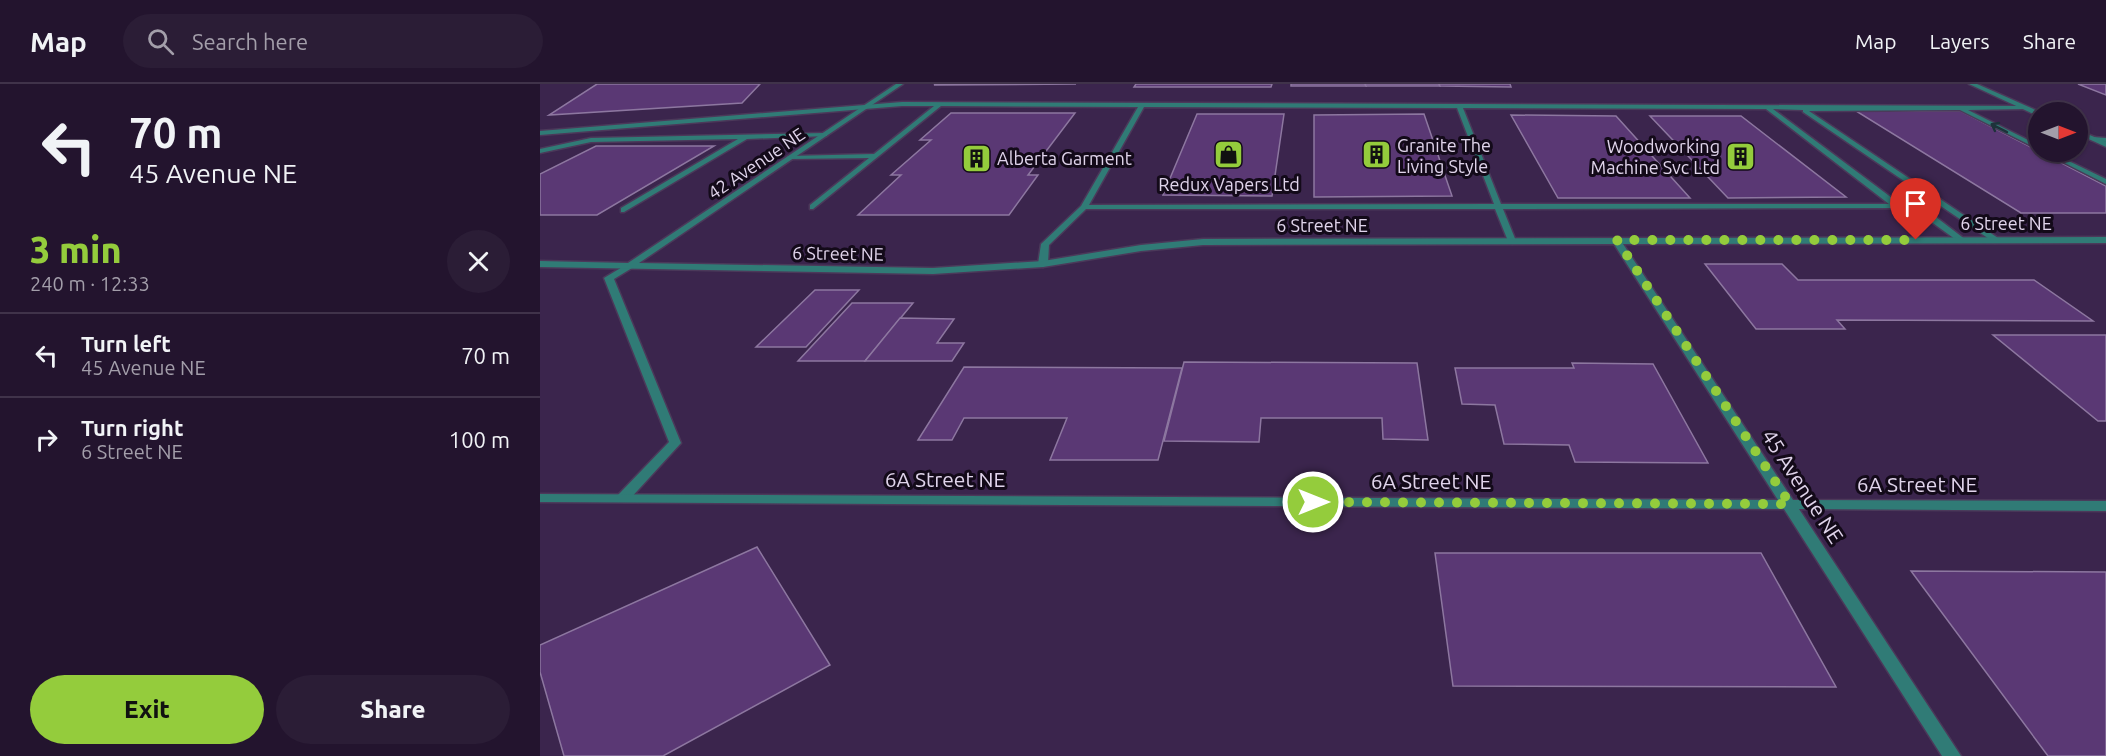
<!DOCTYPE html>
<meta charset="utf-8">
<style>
:root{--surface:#23142e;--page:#2b1d36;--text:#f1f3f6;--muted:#a39eaa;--line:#40334a;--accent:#94cc3c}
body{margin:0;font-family:Ubuntu,sans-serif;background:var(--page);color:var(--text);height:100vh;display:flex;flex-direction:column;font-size:22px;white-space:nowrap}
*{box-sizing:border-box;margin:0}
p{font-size:20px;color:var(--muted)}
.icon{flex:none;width:33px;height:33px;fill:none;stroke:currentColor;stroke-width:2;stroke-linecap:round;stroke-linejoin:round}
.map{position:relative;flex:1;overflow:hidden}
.side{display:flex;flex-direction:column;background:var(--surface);width:540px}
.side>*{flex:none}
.banner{background:#23142e;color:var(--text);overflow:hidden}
.needle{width:39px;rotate:90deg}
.buttons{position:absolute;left:1488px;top:18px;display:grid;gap:12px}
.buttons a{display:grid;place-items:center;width:60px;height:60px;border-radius:50%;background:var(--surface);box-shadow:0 2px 4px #0004,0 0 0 2px var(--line);font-size:30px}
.pin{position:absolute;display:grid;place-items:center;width:51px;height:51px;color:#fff;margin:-62px -26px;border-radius:50% 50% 50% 0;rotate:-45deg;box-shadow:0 0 6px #0007}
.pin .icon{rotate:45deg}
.me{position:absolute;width:66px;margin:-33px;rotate:90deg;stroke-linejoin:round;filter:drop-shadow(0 0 4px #0008)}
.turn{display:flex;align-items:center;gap:21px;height:126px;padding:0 30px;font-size:27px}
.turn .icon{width:78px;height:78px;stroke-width:2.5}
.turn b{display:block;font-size:42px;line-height:51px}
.round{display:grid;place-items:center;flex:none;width:63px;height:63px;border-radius:32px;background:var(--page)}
.headline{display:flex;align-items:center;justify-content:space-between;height:102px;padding:0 30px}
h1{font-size:36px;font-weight:800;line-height:45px;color:var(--accent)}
.cta{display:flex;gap:12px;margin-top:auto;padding:12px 30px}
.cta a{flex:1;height:69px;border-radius:36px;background:var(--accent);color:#111;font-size:24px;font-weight:800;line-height:69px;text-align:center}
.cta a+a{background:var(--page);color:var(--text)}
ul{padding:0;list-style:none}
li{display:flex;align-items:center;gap:18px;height:84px;padding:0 30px;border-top:2px solid var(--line)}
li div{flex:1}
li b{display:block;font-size:22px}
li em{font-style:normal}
header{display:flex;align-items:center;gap:36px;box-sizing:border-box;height:84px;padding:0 30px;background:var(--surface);border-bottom:2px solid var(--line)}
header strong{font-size:28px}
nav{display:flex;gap:33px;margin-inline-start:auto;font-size:21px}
.search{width:420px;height:54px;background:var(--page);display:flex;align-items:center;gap:15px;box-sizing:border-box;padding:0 21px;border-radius:33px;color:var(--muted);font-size:22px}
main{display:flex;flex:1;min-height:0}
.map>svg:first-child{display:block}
.built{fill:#3b254d;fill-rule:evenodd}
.building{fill:#5a3874;stroke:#8d77a0;stroke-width:1.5}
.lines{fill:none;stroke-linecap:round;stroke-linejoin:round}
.lane-casing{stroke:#4b395a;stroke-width:3}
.street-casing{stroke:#4b395a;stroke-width:3}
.lane{fill:#307b76;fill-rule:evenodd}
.street{fill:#307b76;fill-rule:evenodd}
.oneway{stroke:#1d323a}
.route{stroke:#94cc3c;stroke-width:10;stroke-dasharray:0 18}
.labels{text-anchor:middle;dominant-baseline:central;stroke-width:6;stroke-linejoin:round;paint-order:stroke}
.far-poi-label{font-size:18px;fill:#e0d4eb;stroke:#130a19;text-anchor:start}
.far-street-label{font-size:18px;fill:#e0d4eb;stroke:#130a19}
.street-label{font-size:21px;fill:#e0d4eb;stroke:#130a19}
</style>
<header>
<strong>Map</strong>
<div class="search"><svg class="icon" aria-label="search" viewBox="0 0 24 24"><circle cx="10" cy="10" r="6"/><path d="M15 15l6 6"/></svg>Search here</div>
<nav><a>Map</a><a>Layers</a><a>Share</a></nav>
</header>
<main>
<section class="side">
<div class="banner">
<div class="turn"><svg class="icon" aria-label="left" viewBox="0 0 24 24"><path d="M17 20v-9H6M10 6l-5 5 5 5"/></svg><div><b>70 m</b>45 Avenue NE</div></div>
</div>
<div class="headline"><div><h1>3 min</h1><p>240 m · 12:33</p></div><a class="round"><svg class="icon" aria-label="close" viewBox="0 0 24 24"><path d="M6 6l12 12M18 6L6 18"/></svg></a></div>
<ul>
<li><svg class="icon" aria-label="left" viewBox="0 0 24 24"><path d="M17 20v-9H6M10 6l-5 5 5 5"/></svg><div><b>Turn left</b><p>45 Avenue NE</p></div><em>70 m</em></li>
<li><svg class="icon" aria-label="right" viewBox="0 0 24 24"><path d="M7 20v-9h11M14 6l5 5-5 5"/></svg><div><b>Turn right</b><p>6 Street NE</p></div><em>100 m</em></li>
</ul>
<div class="cta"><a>Exit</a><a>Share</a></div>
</section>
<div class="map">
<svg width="1566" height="672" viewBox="0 0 1566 672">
<rect width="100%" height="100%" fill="#2f1b3e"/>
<path class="built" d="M0,0H1566V672H0ZM1498,28H1538V68H1498Z"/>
<g class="building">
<path d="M57,0H220L202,19L9,31Z"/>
<path d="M396,0H536L394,1Z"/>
<path d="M596,0H732L731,3H594Z"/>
<path d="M751,0H825L826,2H751Z"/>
<path d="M825,0H899L900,2H826Z"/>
<path d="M899,0H970L971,3L900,2Z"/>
<path d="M1538,0H1566V11Z"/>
<path d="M1316,27H1421L1566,102V129H1481Z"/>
<path d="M411,29H535L488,91H498L469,131H318L361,91H351L391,56H380Z"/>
<path d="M657,30H744L732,112L623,111Z"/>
<path d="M884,30L912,112L774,113V31Z"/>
<path d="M971,31L1076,32L1150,114H1018Z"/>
<path d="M1110,32H1201L1306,113L1188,114Z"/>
<path d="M56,62H174L57,131H0V90Z"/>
<path d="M1165,180H1242L1258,196H1494L1553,237L1297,236L1305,245H1216Z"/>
<path d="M275,206H319L266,263H216Z"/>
<path d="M312,219H373L325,277H258Z"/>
<path d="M360,234L414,235L397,259H424L412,277H325Z"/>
<path d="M1453,251H1566V337H1558Z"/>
<path d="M644,278L877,279L888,356L843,355L842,334H721L719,358L624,357Z"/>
<path d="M1032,279L1113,280L1168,379L1035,378L1029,361L964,360L955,321L922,320L915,284H1034Z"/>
<path d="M424,283L642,284L618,376H510L527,334H424L412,356H378Z"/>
<path d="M217,463L290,581L123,672H24L0,588V561Z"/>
<path d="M895,469H1221L1296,603L913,602Z"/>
<path d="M1371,487L1566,488V672H1508Z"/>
</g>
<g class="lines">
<defs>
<g id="lane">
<path d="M362,18L1484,22L1486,25L1428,26L1498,61V65L1420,26L1269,27L1458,154L1459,156L1455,159L1263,28V26L1233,25L1360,120L1392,130L1426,156L1419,158L1386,134L1356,124L963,125L976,157L972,160L968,157L955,125H546L509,161L508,180L503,183L498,180L501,160L541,122L598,23L401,22L273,125H270V121L329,74L251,75L247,73L249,72L334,70L394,22H362L0,51V47ZM604,23L917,24L954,120L549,121ZM923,24L1226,25L1349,120H961Z"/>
<path d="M285,49L287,50V52L207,55L84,128H81V124L198,55L51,58L0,69V65L51,54Z"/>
<path d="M1553,53L1566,54V58L1551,56L1550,55Z"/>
<path d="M1503,68H1510L1566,95V100Z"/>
<path d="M89,179L92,180V184L74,195L141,359L88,417H78L76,414L78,411L129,358L64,194Z"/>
</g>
<g id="street">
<path d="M356,0H363L99,179L393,184L503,177L601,161L663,155L1566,153V159L1083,160L1253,416L1566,417V427L1259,425L1421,672H1402L1244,425L0,418V410L1238,416L1074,160L663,161L601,167L503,183L393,190L0,183V177L88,179Z"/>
<path d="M1429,0H1437L1500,28L1498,32Z"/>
<path d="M1538,46L1566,58V63L1538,50Z"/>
</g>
</defs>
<use href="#lane" class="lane-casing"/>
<use href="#street" class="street-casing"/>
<use href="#lane" class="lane"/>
<use href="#street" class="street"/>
</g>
<defs><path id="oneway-shaft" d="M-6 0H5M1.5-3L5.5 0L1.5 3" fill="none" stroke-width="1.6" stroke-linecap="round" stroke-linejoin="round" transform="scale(1.5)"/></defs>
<use class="oneway" href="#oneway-shaft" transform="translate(1459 44) rotate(-153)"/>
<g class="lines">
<path class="route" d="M773,418L1250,420L1077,156H1376"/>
</g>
<defs>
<symbol id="shop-square" viewBox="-11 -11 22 22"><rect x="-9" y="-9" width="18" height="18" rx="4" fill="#94cc3c" stroke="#130a19"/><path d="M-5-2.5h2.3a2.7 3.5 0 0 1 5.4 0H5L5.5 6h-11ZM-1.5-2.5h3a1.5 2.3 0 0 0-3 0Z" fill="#111"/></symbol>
<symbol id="building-square" viewBox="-11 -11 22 22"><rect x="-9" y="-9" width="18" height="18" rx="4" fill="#94cc3c" stroke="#130a19"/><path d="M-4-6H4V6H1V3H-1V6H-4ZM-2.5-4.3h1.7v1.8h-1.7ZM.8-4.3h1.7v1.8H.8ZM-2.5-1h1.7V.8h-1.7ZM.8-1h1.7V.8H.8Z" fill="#111"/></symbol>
</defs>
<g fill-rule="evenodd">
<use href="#shop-square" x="672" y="54" width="33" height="33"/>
<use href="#building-square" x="820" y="54" width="33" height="33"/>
<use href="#building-square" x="1184" y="56" width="33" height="33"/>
<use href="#building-square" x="420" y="58" width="33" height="33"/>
</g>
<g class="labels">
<g class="far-poi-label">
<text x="857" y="61">Granite The<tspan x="857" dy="21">Living Style</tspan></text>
<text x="1180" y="62" text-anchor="end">Woodworking<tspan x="1180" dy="21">Machine Svc Ltd</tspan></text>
<text x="457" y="74">Alberta Garment</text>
<text x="689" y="100" text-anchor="middle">Redux Vapers Ltd</text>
</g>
<g class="far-street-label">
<text transform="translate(216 79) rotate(-34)">42 Avenue NE</text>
<text x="1466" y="139">6 Street NE</text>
<text x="782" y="141">6 Street NE</text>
<text transform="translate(298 169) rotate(1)">6 Street NE</text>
</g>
<g class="street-label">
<text x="405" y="395">6A Street NE</text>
<text x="891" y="397">6A Street NE</text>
<text x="1377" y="400">6A Street NE</text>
<text transform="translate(1263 402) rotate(57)">45 Avenue NE</text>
</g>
</g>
</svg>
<div class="buttons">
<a><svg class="needle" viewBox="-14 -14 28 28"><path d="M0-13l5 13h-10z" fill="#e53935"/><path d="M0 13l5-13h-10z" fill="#a39eaa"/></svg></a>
</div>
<div class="pin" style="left:1376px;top:156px;background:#d93025"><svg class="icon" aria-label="arrive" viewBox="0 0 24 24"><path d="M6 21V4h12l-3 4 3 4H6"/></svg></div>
<svg class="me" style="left:773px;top:418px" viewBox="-20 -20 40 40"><circle r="17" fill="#94cc3c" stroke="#fff" stroke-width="3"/><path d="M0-11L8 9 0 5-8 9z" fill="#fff"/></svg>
</div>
</main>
